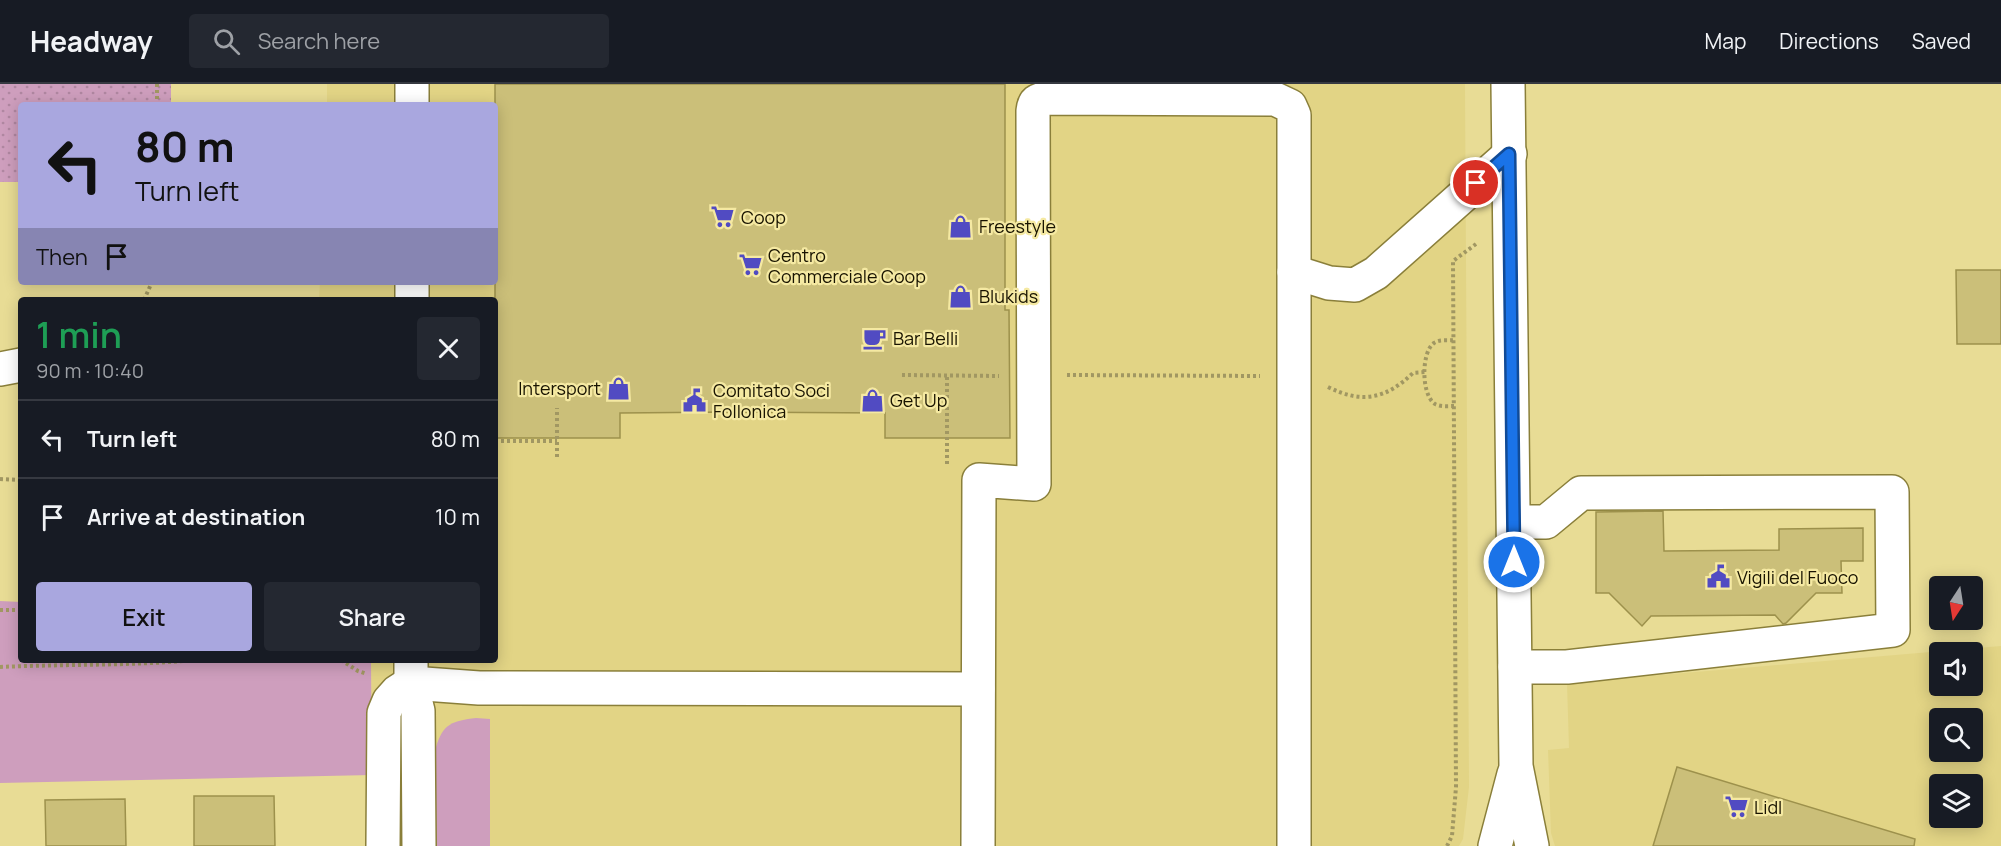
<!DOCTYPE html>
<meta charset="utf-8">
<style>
:root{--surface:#171b24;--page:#242831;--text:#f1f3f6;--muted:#9ea1a6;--line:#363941;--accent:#a9a7df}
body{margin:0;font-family:Manrope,sans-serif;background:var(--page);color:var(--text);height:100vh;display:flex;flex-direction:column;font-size:22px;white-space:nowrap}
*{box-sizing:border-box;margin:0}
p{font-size:20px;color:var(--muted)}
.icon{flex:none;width:33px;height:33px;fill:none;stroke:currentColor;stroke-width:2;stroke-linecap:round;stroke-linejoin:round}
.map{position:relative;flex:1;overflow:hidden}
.drawer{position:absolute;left:18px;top:213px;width:480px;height:366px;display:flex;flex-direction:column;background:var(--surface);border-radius:6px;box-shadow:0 3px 15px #0003}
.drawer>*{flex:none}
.hud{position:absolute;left:18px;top:18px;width:480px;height:183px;border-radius:6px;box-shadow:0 3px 15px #0003;background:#a9a7df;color:#111;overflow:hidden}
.needle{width:39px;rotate:192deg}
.tools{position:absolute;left:1929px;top:492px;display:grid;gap:12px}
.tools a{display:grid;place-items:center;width:54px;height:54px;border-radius:6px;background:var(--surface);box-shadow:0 3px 15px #0003;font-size:30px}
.pin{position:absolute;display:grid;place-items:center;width:51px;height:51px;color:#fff;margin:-26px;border:3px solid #fff;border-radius:50%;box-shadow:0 2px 6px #0007}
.me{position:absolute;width:66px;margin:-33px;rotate:0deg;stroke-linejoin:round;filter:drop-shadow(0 0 4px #0008)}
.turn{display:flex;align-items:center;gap:21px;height:126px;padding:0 18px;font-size:27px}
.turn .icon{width:78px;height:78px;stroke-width:2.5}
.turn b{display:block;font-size:42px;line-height:51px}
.then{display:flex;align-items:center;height:57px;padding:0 18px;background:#0003;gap:12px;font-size:22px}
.round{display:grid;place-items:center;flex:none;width:63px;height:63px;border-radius:6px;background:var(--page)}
.overview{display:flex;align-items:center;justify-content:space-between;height:102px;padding:0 18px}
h1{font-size:36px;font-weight:600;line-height:45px;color:#1e9e55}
.cta{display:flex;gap:12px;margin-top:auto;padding:12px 18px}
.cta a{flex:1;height:69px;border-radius:6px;background:var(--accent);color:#111;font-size:24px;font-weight:600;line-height:69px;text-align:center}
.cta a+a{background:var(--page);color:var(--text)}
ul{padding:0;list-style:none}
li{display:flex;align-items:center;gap:18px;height:78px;padding:0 18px;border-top:2px solid var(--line)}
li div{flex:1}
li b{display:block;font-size:22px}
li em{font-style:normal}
header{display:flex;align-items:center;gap:36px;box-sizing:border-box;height:84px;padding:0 30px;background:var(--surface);border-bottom:2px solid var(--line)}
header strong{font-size:28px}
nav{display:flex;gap:33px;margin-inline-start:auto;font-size:21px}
.search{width:420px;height:54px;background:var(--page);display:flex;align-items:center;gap:15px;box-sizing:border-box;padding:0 21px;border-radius:6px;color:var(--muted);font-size:22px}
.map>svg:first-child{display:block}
.built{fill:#e2d485;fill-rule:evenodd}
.green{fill:#ce9ebd}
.garden{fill:url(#garden-dots)}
.building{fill:#cbbf79;stroke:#9d914c;stroke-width:1.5}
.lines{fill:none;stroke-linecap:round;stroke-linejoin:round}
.minor-casing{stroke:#8a7f3a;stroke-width:36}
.major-casing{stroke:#8a7f3a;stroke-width:36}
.path{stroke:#a19762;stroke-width:4;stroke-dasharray:3 3;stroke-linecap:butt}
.minor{stroke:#fff;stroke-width:33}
.major{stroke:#fff;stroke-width:33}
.route-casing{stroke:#114b97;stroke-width:15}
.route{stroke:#1a73e8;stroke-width:10}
.labels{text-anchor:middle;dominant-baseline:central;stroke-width:4.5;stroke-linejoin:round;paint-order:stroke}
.poi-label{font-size:18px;fill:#181300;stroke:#f5e9a2;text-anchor:start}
</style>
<header>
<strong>Headway</strong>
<div class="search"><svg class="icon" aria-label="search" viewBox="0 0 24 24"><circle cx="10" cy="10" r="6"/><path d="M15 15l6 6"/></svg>Search here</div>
<nav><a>Map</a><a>Directions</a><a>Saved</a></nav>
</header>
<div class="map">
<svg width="2001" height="762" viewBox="0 0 2001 762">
<defs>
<pattern id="garden-dots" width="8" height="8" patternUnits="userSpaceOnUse" patternTransform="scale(1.5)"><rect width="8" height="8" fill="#ce9ebd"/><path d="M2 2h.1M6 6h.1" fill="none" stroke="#b087a1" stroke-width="1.8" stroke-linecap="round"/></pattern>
</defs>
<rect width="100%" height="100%" fill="#e8dc95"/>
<g class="built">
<path d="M327,0H1465L1469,703L1463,755L1459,762H373L371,576H495V216H319L320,198H495V21H327Z"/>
<path d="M2001,562V762H1555L1551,749L1548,666L1569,664L1567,599ZM1940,568H1972V602H1940ZM1940,634H1972V668H1940ZM1940,700H1972V734H1940Z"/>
</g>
<g class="green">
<path d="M0,517L21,518V576H371L372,691L0,699Z"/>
<path d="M476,634L490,635V762H435L436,663C443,639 453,637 476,634Z"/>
</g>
<path class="garden" d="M0,0H171V21H21V98H0Z"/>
<g class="building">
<path d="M495,0H1005V226H1009L1010,354H885V329L730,328L620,329V354H495Z"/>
<path d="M1956,186H2001V260H1957Z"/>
<path d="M1663,427L1664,467L1779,466V445L1863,444V477H1841L1842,509H1816L1786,539L1783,540L1775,531L1651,532L1642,542L1609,509H1596V428Z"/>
<path d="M1677,683L1915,755L1914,762H1653Z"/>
<path d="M194,712H274L275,762H194Z"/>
<path d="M125,715L126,762H46L45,716Z"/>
</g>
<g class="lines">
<defs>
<g id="minor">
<path d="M412,21V0"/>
<path d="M1294,188L1329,199L1355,201L1376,189L1510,70"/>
<path d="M412,216V198"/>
<path d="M0,285L21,281"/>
<path d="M1514,438H1546L1581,409L1892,408L1893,546L1567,583H1515"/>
<path d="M411,576V599L418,627L419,762"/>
<path d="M383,762L384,629L389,617L397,608L411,599L479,604L978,605"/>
<path d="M978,762L979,396L1034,400L1033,27C1034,17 1037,16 1047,14L1275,15L1290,22L1294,31V762"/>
</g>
<g id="major">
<path d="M1508,0L1516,682L1532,762"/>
<path d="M1495,762L1514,690"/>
</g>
</defs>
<use href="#minor" class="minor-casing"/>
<use href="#major" class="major-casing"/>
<g class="path">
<path d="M157,21V0"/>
<path d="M144,216L152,198"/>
<path d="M1453,256C1447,257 1440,255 1434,259C1421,268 1421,311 1435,320C1441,323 1448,322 1454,322"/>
<path d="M902,291L999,292"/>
<path d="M1067,291L1260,292"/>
<path d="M1328,303C1362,320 1386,315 1413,289L1426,288"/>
<path d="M495,357H557"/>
<path d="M557,373V324"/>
<path d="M947,380V291"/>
<path d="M0,395L21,396"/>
<path d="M0,526H21"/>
<path d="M341,576L358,587L367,590"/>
<path d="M0,583C65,580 131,582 196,576"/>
<path d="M1447,762L1452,752L1456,703L1453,177L1476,160"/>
</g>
<use href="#minor" class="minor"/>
<use href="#major" class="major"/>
</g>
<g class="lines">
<defs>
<path id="route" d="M1476,99L1509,70L1514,478"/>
</defs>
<use href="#route" class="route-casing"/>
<use href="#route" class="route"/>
</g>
<defs>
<symbol id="supermarket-bare" viewBox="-9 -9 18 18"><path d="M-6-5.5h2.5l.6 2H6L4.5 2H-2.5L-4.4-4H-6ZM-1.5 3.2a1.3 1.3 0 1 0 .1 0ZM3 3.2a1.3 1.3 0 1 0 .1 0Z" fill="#514bc2" stroke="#f5e9a2" stroke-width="2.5" paint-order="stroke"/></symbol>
<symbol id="shop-bare" viewBox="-9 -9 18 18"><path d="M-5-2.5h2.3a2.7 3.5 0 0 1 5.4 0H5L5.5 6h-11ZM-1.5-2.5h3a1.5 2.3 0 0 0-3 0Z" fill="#514bc2" stroke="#f5e9a2" stroke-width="2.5" paint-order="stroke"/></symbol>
<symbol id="cafe-bare" viewBox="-9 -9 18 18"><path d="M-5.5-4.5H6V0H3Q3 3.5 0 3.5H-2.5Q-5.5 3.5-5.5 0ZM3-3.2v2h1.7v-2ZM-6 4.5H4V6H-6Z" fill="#514bc2" stroke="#f5e9a2" stroke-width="2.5" paint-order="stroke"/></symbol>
<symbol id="civic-bare" viewBox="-9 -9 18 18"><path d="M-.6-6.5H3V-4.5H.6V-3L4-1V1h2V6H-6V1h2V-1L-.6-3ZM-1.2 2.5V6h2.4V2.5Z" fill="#514bc2" stroke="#f5e9a2" stroke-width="2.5" paint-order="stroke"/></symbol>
</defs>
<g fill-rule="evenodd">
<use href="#supermarket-bare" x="706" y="116" width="33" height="33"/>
<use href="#shop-bare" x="944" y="126" width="33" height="33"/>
<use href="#supermarket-bare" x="734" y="164" width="33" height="33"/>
<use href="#shop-bare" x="944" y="196" width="33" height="33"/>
<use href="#cafe-bare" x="858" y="238" width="33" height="33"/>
<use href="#shop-bare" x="602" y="288" width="33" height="33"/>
<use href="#civic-bare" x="678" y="300" width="33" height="33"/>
<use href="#shop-bare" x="856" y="300" width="33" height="33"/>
<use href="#civic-bare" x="1702" y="476" width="33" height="33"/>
<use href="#supermarket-bare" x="1720" y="706" width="33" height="33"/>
</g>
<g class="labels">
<g class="poi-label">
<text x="741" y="133">Coop</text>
<text x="979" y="142">Freestyle</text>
<text x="768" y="171">Centro<tspan x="768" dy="21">Commerciale Coop</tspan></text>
<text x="979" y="212">Blukids</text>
<text x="893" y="254">Bar Belli</text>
<text x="601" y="304" text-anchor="end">Intersport</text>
<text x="713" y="306">Comitato Soci<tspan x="713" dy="21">Follonica</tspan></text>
<text x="890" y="316">Get Up</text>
<text x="1737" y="493">Vigili del Fuoco</text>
<text x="1754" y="723">Lidl</text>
</g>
</g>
</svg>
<div class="tools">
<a><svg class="needle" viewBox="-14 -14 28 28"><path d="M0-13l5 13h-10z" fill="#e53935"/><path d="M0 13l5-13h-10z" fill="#9ea1a6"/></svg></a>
<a><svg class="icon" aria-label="sound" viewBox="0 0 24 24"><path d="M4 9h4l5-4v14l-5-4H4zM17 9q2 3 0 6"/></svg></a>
<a><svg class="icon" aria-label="search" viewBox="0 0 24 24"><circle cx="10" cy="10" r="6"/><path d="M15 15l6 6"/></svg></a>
<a><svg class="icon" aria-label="layers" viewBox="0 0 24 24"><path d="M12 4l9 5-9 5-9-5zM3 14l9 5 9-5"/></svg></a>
</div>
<div class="pin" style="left:1476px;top:99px;background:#d93025"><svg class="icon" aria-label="arrive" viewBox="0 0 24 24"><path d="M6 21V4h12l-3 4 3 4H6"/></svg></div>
<svg class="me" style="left:1514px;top:478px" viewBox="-20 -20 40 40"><circle r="17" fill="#1a73e8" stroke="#fff" stroke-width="3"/><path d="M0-11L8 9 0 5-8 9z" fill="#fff"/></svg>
<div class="hud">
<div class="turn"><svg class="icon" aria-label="left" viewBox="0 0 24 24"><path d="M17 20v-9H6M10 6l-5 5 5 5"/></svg><div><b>80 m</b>Turn left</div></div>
<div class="then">Then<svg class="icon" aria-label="arrive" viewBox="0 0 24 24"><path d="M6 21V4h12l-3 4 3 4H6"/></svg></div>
</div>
<section class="drawer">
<div class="overview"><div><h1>1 min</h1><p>90 m · 10:40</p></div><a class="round"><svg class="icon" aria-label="close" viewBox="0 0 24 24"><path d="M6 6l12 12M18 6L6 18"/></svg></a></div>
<ul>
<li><svg class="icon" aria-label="left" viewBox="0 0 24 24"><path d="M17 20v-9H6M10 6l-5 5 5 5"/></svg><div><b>Turn left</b></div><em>80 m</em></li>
<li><svg class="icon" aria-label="arrive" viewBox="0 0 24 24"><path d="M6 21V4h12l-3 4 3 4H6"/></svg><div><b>Arrive at destination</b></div><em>10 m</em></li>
</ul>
<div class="cta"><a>Exit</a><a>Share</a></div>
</section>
</div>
